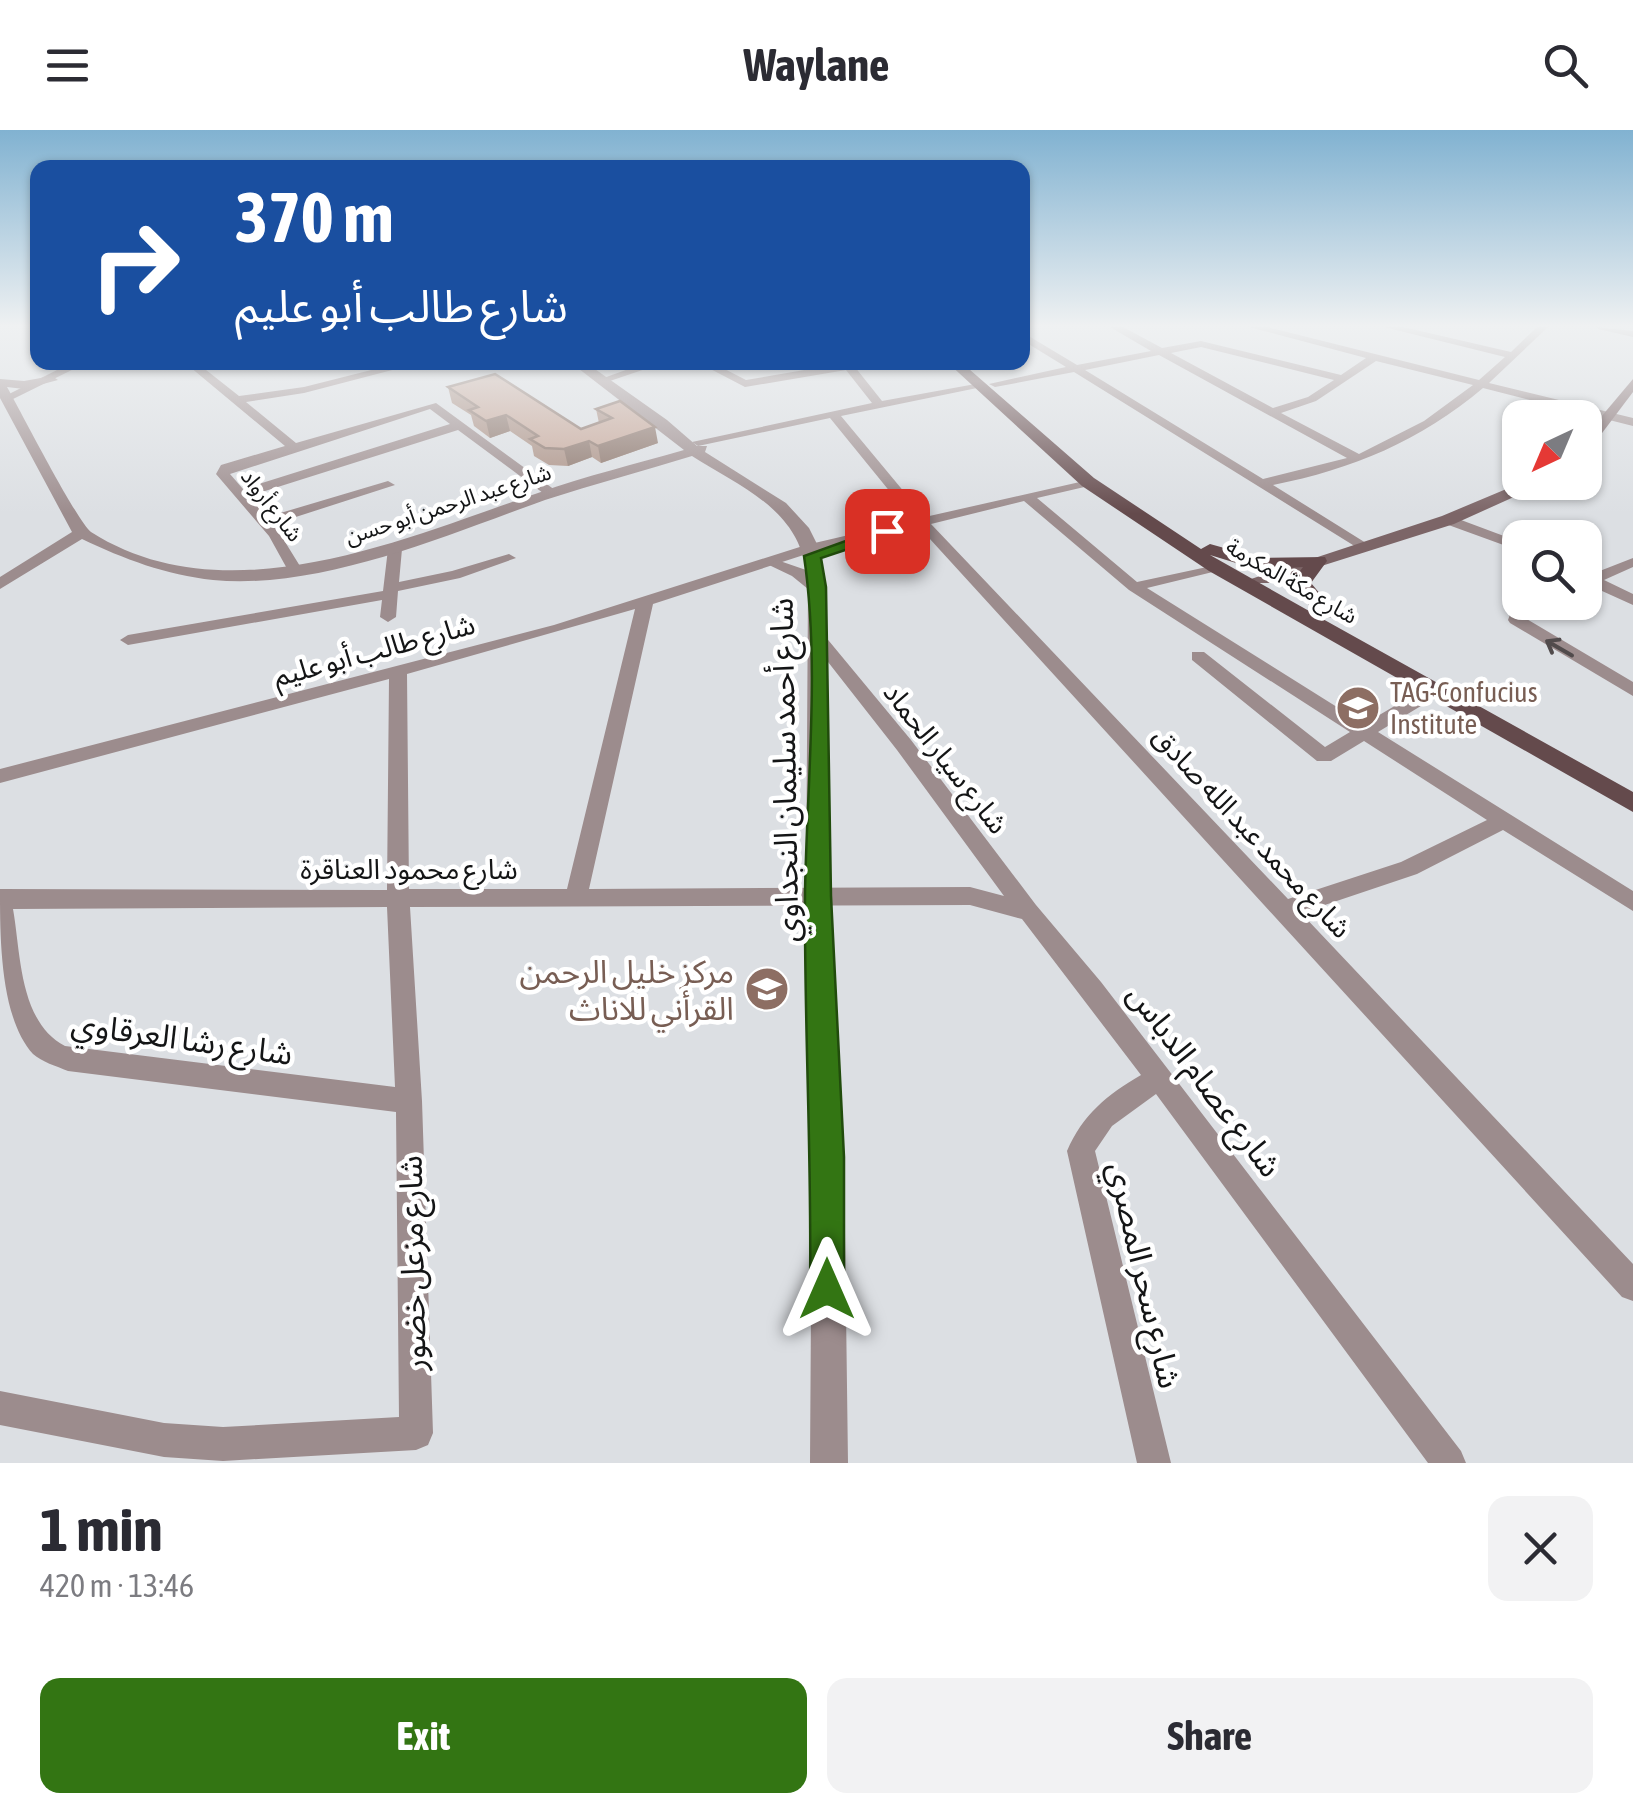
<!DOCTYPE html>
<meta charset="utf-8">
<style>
:root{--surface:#fff;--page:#f2f2f3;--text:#2b2b33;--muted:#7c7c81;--accent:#337513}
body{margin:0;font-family:"Asap Condensed","Noto Sans Arabic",sans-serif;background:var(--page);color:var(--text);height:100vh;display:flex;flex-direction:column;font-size:38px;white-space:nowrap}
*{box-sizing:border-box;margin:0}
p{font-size:32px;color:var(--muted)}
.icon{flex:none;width:55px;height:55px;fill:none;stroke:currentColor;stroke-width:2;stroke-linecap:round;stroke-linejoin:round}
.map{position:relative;height:1333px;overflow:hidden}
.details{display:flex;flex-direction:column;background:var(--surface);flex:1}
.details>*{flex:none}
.hud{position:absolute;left:30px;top:30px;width:1000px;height:210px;border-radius:20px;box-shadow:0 2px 8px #0004;background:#1a4fa0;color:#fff;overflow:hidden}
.needle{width:65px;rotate:224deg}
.controls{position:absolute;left:1502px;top:270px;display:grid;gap:20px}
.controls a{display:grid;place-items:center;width:100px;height:100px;border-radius:20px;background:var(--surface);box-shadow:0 2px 8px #0004;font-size:50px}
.pin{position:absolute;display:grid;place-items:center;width:85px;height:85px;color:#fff;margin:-42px;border-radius:20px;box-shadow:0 5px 15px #0006}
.me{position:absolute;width:110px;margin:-55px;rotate:0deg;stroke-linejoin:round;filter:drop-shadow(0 0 8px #0008)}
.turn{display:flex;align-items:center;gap:35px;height:210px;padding:0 40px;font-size:45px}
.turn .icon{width:130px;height:130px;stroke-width:2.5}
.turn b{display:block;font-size:70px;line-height:85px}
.round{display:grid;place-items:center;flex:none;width:105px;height:105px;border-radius:20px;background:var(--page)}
.head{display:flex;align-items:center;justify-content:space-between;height:170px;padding:0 40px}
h1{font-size:60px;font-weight:700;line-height:75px}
.cta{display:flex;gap:20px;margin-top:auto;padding:20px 40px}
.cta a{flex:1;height:115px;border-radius:20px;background:var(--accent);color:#fff;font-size:40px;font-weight:700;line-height:115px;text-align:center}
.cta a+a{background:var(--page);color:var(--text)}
header{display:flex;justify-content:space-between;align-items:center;height:130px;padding:0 40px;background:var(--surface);font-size:45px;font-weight:700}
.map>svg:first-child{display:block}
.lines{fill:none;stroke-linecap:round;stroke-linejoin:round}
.minor{fill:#9c8c8d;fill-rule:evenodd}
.tertiary{fill:#9c8c8d;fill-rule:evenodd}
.secondary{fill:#7c6567;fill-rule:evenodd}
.primary{fill:#644a4c;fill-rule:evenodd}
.wall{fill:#aa8f83}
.shaded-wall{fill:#8b746a}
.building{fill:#c6a698;stroke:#8b746a;stroke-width:2.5}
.oneway{stroke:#514b4c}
.route{fill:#337513;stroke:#214c0c;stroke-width:2.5}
.labels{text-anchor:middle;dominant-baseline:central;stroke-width:9;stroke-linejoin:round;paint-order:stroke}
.far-street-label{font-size:22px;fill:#141516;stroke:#fff}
.street-label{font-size:28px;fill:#141516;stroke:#fff}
.education-label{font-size:28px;fill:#785e54;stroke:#fff;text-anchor:start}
.near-street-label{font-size:32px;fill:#141516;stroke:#fff}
.near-education-label{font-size:32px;fill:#785e54;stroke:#fff;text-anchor:end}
</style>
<header><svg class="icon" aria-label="menu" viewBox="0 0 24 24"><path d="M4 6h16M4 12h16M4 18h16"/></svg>Waylane<svg class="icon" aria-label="search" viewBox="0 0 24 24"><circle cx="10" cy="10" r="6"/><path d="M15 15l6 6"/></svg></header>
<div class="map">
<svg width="1633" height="1333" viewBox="0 0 1633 1333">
<rect width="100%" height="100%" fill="#dcdfe3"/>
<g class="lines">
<g class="minor">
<path d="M1110,197H1123L1162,218L1201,211L1341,245L1366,228L1249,197H1267L1479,250L1505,227L1384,197H1403L1511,222L1537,197H1548L1489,253L1633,288V296L1483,258C1420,311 1353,339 1273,355L1366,413V419L1361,420L1074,242L995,257L989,254L1066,237L1022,210V202L1077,235L1151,221ZM1201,217L1334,250L1308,267L1273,278L1171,223ZM1159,225L1347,328L1263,349L1085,240ZM1376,231L1473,255L1424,291L1359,324L1281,283L1316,271Z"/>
<path d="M1596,197L1633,201V207L1598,199Z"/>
<path d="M73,232H88L11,270L1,268Z"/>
<path d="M184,232H196L239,266L304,257L403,232H423L304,263L246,272L296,313L436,273L559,363L547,366L458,300L249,366L267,387L388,351L395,355L274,394L303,441L300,444H290L269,406L216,344L221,335L285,316ZM430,279L450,294L243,359L230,344Z"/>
<path d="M648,232H666L607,252L598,250Z"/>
<path d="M697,232H711L746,250L851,232L882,271L981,253L983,255L977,258L841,286L925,387L1093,349V355L1037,368L1137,452L1221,434V440L1147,458L1364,594L1427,557H1439L1442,561L1439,565L1378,602L1633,761V781L1503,700L1417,744L1301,783L1633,1134V1171L1622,1167L919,397L816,421L653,474L589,759L970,757L1004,766L897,620L810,509L818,504L824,505L911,610L1036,775L1101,852L1461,1321L1466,1333H1428L1156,964L1112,996L1095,1021L1171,1333H1137L1067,1021C1083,984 1107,965 1141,945L1022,789L970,775L410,777L422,971L433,1303L428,1315L416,1320L223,1331L164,1327L0,1295V1261L164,1293L223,1297L399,1287L396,982L68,941C56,936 42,932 33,924C0,888 0,807 0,759L387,760L389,549L0,653V639L554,495L806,415L913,390L830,288L698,316L692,312L872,273L846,240L745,257ZM1024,371L1129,460L1350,602L1325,617L1204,522H1192V530L1317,631H1331L1364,611L1487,690L1401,732L1288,769L931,394ZM635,479L567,759H409L407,544ZM387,777L395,957L65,916C19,892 21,824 13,779Z"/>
<path d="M1443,387H1453L1520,412V421L1443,393Z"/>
<path d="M395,415L402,419L399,452L452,441L509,424L516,428L460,448L398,461L396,487L388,492L380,487L382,470L128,515L120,510L128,505L383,461L388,419Z"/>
<path d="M1633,428V437L1604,450L1633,464V475L1591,456L1585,458V442L1592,444Z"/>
<path d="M1526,472H1549L1525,485V488L1633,552V566L1510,493L1508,490L1512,479Z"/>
</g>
<path class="tertiary" d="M570,232H585L667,290L697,316H707L705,322L786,373L809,398L819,418L826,457L830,766L844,1027L848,1333H810L812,1027L806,766L808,459L792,446L769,435L777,430L806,440C797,378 740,357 692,326C643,341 594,354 545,370C444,406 321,460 213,450C166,445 124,429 82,409L0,459V447L72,402L0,268V249L24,251L52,246L58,250L24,259L7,257C20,280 78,393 91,402C226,488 403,409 538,363C586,346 635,334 684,320Z"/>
<g class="secondary">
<path d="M1633,249V262L1590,319L1585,321V306Z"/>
<path d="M1523,352H1547L1454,394L1268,453H1254L1251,449L1442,386Z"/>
</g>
<path class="primary" d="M947,232H961L1094,348L1201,419L1210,414L1260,428L1325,427L1327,431L1311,453L1336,483L1333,487L1321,488L1633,662V682L1209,441L1082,356ZM1210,425L1259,440L1303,437L1291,453L1318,486Z"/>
</g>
<path class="wall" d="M448,257L581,299L599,293L596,279L658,313L601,333L592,327L568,336L549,335L534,326L532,316L510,301L490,308L474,296L471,285L452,273Z"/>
<g class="shaded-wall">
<path d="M506,285L510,301L490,308L486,291Z"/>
<path d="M655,297L658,313L601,333L598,316Z"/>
<path d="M589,311L592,327L568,336L564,319Z"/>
</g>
<path class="building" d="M495,244L581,299L612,288L596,279L620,271L655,297L598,316L589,311L564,319L545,318L530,309L538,306L506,285L486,291L469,280L478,277L448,257Z"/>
<defs><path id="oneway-shaft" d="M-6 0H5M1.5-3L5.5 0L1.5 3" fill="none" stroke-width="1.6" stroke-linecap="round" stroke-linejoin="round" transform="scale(2.5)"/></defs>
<use class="oneway" href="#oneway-shaft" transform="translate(1559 518) rotate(-150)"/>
<linearGradient id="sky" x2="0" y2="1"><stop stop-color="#81b2d1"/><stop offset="0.51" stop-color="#eff1f2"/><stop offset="1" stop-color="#eff1f2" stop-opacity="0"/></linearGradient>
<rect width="1633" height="384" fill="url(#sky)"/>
<path class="route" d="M887,396L893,398V404L821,428L826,457L831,766L844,1027V1159L839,1171L827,1176L815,1171L810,1159C812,1026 804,894 805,762C807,651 820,535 804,426Z"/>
<defs>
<symbol id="university-disc" viewBox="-11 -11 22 22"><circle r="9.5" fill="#8d6e63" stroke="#fff"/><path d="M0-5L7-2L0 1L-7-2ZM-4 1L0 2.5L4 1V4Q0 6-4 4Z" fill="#fff"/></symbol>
<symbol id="school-disc" viewBox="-11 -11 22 22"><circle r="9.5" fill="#8d6e63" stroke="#fff"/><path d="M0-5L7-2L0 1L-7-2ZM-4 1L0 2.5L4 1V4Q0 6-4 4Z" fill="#fff"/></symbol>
</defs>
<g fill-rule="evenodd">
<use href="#university-disc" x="1333" y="553" width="50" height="50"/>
<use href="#school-disc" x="742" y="834" width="50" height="50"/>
</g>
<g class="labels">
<g class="far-street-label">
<text transform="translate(448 374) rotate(-18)">شارع عبد الرحمن أبو حسن</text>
<text transform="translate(272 375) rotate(52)">شارع أرواد</text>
<text transform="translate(1292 451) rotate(30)">شارع مكة المكرمة</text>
</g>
<g class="street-label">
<text transform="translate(374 520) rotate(-15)">شارع طالب أبو عليم</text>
<text transform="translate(946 628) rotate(52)">شارع سيار الحماد</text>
<text transform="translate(1252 702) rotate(47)">شارع محمد عبد الله صادق</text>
<text x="409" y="739">شارع محمود العناقرة</text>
</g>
<g class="education-label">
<text x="1390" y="562">TAG-Confucius<tspan x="1390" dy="32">Institute</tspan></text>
</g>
<g class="near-street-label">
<text transform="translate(784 640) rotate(-91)">شارع أحمد سليمان النجداوي</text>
<text transform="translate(182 908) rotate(8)">شارع رشا العرقاوي</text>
<text transform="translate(1205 950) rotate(53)">شارع عصام الدباس</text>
<text transform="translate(412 1133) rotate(-91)">شارع مزعل خضور</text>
<text transform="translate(1145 1145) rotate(77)">شارع سحر المصري</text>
</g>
<g class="near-education-label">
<text x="734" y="841">مركز خليل الرحمن<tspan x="734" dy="37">القرأني للاناث</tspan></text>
</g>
</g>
</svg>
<div class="controls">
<a><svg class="needle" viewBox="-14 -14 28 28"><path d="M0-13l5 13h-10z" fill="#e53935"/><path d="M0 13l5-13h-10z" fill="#7c7c81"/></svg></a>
<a><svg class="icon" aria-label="search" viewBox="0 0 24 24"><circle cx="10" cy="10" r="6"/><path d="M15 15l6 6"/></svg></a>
</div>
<div class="pin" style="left:887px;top:401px;background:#d93025"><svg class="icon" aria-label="arrive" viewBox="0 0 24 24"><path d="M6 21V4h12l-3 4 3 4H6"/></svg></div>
<svg class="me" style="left:827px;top:1159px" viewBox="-20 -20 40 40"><path d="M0-17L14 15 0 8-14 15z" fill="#337513" stroke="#fff" stroke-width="4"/></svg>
<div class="hud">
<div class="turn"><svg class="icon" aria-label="right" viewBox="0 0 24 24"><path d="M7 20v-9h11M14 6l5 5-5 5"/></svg><div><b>370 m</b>شارع طالب أبو عليم</div></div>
</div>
</div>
<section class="details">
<div class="head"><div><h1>1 min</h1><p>420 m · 13:46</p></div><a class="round"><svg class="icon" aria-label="close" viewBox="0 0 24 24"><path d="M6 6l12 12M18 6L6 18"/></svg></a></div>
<div class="cta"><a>Exit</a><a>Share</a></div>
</section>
